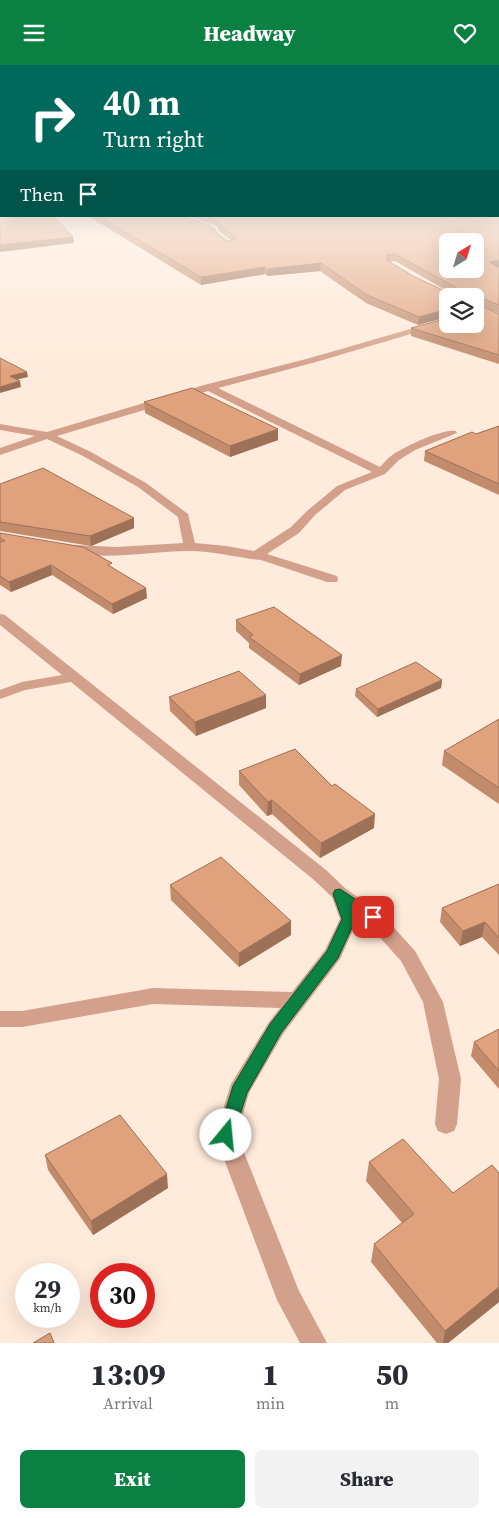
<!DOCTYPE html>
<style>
:root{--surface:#fff;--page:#f2f2f3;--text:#2b2b33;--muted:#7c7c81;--accent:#0b8043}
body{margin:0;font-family:"Source Serif 4",serif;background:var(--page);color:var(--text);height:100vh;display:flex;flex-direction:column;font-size:19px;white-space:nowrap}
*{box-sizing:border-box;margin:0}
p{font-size:16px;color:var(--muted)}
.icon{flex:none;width:28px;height:28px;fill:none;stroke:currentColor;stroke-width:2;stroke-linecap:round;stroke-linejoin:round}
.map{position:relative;height:1278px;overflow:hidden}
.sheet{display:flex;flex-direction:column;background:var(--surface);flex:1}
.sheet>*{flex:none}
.top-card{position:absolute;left:0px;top:0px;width:500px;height:152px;box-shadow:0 5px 20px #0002;background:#00695c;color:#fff;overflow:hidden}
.needle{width:32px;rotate:38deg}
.fabs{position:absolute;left:439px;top:168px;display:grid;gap:10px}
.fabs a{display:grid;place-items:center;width:45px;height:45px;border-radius:8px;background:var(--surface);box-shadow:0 5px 20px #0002;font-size:25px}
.speed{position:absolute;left:15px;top:1198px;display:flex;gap:10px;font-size:25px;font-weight:700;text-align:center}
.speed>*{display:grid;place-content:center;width:65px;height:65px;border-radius:50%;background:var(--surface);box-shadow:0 5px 20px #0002;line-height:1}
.speed small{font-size:12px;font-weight:400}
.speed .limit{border:8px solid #d22;background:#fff;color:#111}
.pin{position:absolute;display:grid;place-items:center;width:42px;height:42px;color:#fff;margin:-21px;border-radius:10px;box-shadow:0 2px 8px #0006}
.me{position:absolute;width:55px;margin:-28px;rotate:17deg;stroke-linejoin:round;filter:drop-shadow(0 0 4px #0008)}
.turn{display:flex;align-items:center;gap:18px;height:105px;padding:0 20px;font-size:22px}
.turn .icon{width:65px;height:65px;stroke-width:2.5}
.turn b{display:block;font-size:35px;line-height:42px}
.then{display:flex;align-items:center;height:48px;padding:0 20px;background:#0003;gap:10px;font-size:19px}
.eta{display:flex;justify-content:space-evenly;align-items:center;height:85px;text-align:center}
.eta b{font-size:30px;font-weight:800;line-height:35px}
.action{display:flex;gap:10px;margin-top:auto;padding:10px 20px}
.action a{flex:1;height:58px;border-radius:8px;background:var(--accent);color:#fff;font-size:20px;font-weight:800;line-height:58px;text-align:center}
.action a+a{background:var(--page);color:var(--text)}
header{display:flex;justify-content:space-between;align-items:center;height:65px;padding:0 20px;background:var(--accent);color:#fff;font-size:22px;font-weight:800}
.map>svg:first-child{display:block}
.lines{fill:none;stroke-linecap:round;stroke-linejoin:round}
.street{fill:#d3a18b;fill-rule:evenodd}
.wall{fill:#c18b6c;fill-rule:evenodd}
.shaded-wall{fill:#9d7158}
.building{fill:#e0a27d;stroke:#9d7158;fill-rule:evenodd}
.route{fill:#0b8043;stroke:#07532c}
</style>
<header><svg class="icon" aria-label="menu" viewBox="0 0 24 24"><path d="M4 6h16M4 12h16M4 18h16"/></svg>Headway<svg class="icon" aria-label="heart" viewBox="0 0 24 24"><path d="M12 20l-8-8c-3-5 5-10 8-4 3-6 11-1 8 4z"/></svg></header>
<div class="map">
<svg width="499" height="1278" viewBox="0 0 499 1278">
<rect width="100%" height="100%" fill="#ffebdb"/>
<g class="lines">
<g class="street">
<path d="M173,151H182L216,163L217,167L233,179L226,181L212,169L211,165L184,157Z"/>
<path d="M448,253V258L316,297L218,323L380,402C383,399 387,394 391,391C401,383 443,363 456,366L457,368L415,385L399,395L385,409L345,425L315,450L299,468L267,489L337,511L338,514L337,517H327L261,495C238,493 214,486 189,486C150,486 107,496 69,487L67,484L69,481L73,480L117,482L183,478L178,452L138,422L83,391L47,374L0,390V383L35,371L0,365V359L47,367L204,320L310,293ZM208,326L372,407L337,421L307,446L291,462L254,486L226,481L195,478L188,449L146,418L91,387L57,371Z"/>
<path d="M0,549L5,550L326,805L346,824L380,847L415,886L443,937L461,1014L457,1059L454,1066L446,1069L438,1066L435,1059L439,1014L423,937L401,896L366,857L357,850L358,854L340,894L283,969L249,1028L237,1070L299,1226L327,1278H300L277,1235L215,1070L231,1019L269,957L280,943L153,939L22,962H0V946H22L153,923L292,927L325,885L340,854L332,832L314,815L71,617L25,625L0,634V625L22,617L62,610L0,560Z"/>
</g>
</g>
<g class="wall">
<path d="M88,151H181L210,163L226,177L231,175L219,166L217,161L188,151H499L498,202L499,203V248L486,243L499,249V299L411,271V263L475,259V231H448L418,260L366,238L320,206L267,211L265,209L201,220ZM395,196L449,227H447L415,212L388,197Z"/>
<path d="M144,337L278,364V375L230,392L145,348Z"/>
<path d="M499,361V430L424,396L425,386Z"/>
<path d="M0,419L134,463L91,481L0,466Z"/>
<path d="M0,468L112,502L147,533L113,549L52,510L11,527L0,520Z"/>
<path d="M236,555L341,601L299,620L249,583V578L236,566Z"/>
<path d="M442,615L441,623L377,652L355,631L356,624Z"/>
<path d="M169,632L266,643L196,671L170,646Z"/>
<path d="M499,654V739L442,700L444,686Z"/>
<path d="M239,706L374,763L320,793L272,749L267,751L239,720Z"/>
<path d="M499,819V890L482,872L460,881L440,857L442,843Z"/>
<path d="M170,820L291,856V870L239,902L171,835Z"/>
<path d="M499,964V1024L471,991L474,977Z"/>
<path d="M45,1090L168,1123L93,1170L48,1105Z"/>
<path d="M369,1097L453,1128L499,1237L448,1278H437L371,1197L374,1179L402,1158L366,1116Z"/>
</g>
<g class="shaded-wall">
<path d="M73,172L74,178L0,187V180Z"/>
<path d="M499,195V202L488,204L489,197Z"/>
<path d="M321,198L320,206L267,211V204Z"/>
<path d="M265,202V209L201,220V212Z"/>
<path d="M448,244V252L418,260L419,252Z"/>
<path d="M27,307L28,312L11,316L10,311Z"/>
<path d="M20,316L21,322L0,328V322Z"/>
<path d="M278,364V375L230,392V381Z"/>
<path d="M134,453V463L91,481L90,471Z"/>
<path d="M51,500L52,510L11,527L9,517Z"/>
<path d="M146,523L147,533L113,549L112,539Z"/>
<path d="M342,590L341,601L299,620L300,609Z"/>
<path d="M442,615L441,623L377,652L378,644Z"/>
<path d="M266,630V643L196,671L195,657Z"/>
<path d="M272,735V749L267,751L268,737Z"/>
<path d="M375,749L374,763L320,793L321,778Z"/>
<path d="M291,856V870L239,902V888Z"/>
<path d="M485,857L482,872L460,881L463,866Z"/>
<path d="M167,1109L168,1123L93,1170L91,1156Z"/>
<path d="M499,1222V1237L448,1278H443L445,1266Z"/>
</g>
<g class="building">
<path d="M0,129H1V151H53L73,172L0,180Z"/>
<path d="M499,129V195L489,197L499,203V240L474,230V231H448V244L419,252L367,230L321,198L267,204L265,202L201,212L98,151H181L209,160L210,163L226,177L236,174L235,172L219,159L217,155L207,151H499ZM448,176H475V204H448ZM395,189L457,223L455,225L447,227L415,212L388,196L387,190Z"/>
<path d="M475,237V238L499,249V290L411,263L448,253V259H475Z"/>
<path d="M0,293L27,307L10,311L20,316L0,322Z"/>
<path d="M192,323L278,364L230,381L144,337Z"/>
<path d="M499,361V419L425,386L472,367L476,369Z"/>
<path d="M43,403L134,453L90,471L0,457V419Z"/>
<path d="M0,468L83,482L112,498L108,500L146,523L112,539L51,500L9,517L0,511V477L5,476L0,473Z"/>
<path d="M274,542L342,590L300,609L249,572L253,570L236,555Z"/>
<path d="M416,597L442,615L378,644L356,624Z"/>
<path d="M239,606L266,630L195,657L169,632Z"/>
<path d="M499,654V723L444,686Z"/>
<path d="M295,684L332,721L335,719L375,749L321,778L272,735L268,737L239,706Z"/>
<path d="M221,792L291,856L239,888L170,820Z"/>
<path d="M499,819V873L485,857L463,866L442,843Z"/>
<path d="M499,964V1006L474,977Z"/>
<path d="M120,1050L167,1109L91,1156L45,1090Z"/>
<path d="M403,1074L453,1128L492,1100L499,1108V1222L445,1266L374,1179L414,1149L369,1097Z"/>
<path d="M50,1268L54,1278H33Z"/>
</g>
<linearGradient id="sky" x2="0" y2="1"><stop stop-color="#7fbfec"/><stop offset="0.42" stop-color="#fff6ef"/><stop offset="1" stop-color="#fff6ef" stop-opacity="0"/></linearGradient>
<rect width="499" height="308" fill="url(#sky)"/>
<path class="route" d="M340,824L378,849L380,852L378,856L373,858L353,845L356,854L338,893L281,968L247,1028L232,1075L226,1077L220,1075L218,1070L233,1021L270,959L327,886L342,854L333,829L335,825Z"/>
</svg>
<div class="fabs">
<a><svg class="needle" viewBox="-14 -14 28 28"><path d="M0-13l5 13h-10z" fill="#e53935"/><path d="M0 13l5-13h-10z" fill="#7c7c81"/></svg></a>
<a><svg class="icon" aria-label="layers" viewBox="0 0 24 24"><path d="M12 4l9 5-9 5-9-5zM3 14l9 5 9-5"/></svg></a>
</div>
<div class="speed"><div>29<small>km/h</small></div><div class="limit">30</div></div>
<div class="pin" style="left:373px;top:852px;background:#d93025"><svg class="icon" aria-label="arrive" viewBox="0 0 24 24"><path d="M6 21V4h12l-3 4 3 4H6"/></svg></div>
<svg class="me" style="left:226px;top:1070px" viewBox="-20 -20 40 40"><circle r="19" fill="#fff"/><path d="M0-13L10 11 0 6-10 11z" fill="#0b8043"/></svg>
<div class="top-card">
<div class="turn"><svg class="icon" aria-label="right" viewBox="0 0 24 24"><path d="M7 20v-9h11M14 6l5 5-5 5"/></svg><div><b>40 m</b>Turn right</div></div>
<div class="then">Then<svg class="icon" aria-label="arrive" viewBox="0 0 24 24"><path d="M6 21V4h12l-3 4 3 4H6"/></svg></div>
</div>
</div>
<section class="sheet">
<div class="eta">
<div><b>13:09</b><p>Arrival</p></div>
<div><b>1</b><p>min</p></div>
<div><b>50</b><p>m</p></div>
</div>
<div class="action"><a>Exit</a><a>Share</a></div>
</section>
